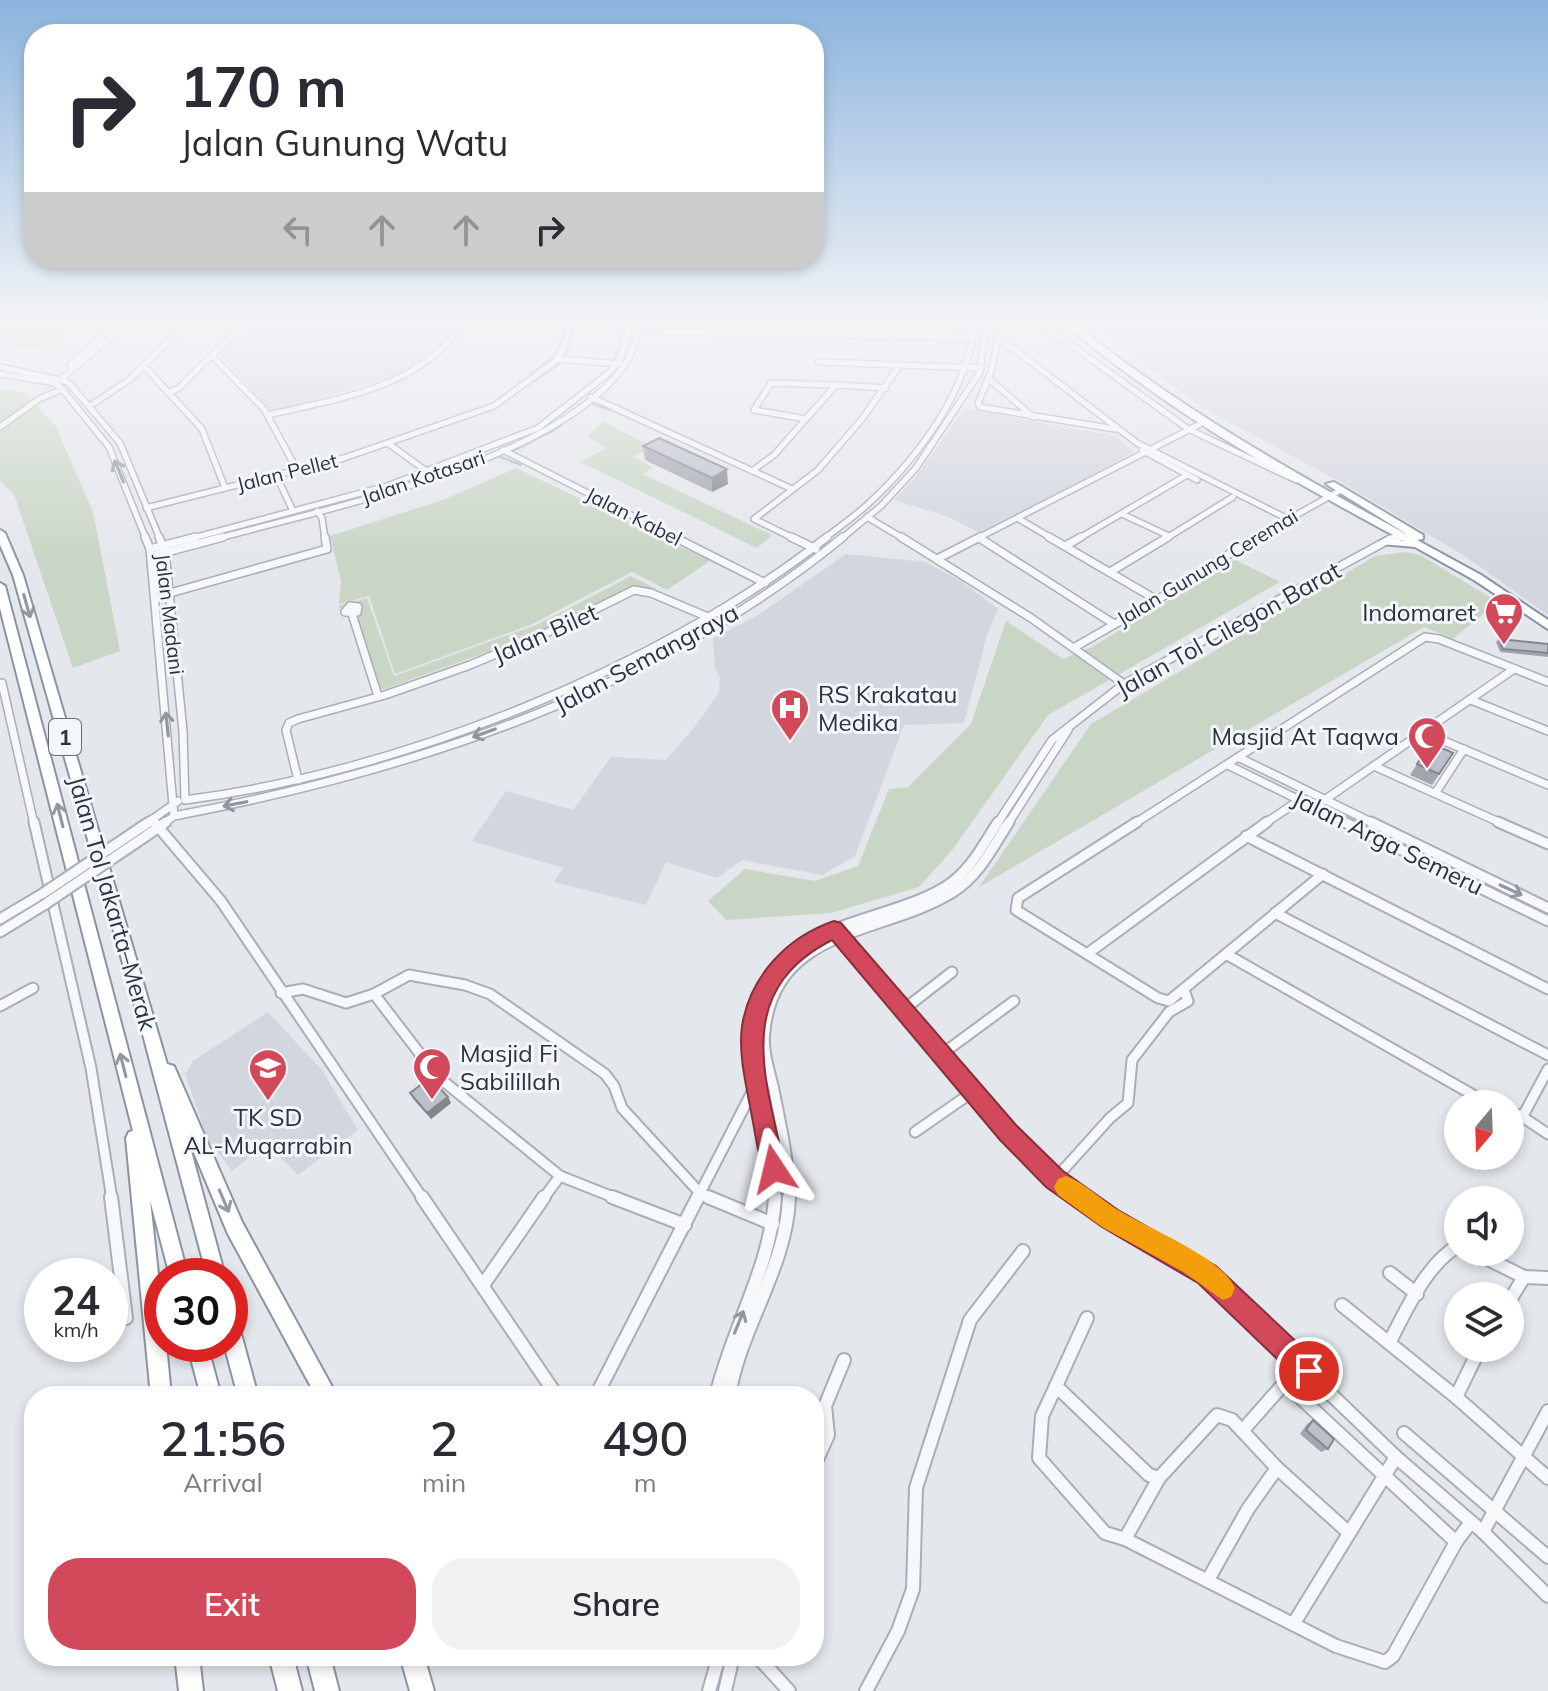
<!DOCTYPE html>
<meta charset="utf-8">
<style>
:root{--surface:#fff;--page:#f2f2f3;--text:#2b2b33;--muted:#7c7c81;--accent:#d1495b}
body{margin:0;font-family:Mulish,sans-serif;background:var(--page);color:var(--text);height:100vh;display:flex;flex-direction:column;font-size:30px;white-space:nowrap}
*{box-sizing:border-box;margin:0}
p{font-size:26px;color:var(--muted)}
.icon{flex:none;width:44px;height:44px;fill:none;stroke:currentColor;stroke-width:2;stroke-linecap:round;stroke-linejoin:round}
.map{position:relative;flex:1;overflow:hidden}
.side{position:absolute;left:24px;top:1386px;width:800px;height:280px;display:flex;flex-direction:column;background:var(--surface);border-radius:32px;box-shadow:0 4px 12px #0003}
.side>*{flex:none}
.banner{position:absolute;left:24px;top:24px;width:800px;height:244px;border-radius:32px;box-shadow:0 4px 12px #0003;background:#fff;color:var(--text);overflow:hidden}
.needle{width:52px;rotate:199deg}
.controls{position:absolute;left:1444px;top:1090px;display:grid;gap:16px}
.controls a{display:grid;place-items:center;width:80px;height:80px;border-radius:50%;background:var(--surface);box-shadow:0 4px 12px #0003;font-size:40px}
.speed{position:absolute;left:24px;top:1258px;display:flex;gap:16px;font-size:40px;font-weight:700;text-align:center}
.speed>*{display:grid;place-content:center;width:104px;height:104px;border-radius:50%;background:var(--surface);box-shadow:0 4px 12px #0003;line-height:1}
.speed small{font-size:20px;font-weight:400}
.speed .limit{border:12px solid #d22;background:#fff;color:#111}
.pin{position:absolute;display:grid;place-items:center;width:68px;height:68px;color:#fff;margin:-34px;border:4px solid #fff;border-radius:50%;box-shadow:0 2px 8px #0007}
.me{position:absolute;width:88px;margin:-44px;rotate:350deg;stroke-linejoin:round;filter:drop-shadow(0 0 6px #0008)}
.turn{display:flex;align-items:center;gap:28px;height:168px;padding:0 24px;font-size:36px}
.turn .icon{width:104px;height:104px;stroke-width:2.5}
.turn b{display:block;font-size:56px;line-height:68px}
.lanes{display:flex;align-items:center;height:76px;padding:0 24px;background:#0003;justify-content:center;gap:40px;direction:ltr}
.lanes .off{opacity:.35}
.eta{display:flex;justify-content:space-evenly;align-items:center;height:136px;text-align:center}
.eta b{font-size:48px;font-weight:600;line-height:56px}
.cta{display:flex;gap:16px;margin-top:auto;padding:16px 24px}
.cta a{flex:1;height:92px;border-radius:32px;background:var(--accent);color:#fff;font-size:32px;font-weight:600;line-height:92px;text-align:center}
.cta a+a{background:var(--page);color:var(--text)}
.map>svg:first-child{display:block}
.built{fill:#d2d6de}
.green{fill:#c9d6c5}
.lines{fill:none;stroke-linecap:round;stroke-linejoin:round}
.stream{stroke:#9fb4cc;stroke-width:2}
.street-far3-casing{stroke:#a9aeb7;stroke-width:8}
.street-far2-casing{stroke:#a9aeb7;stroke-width:10}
.street-far1-casing{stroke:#a9aeb7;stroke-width:13}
.street-casing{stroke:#a9aeb7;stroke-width:16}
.highway-casing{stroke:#8b94a3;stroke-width:4}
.street-far3{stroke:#f7f8fa;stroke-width:5}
.street-far2{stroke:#f7f8fa;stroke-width:7}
.street-far1{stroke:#f7f8fa;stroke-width:9}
.street{stroke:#f7f8fa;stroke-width:12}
.highway{fill:#fff;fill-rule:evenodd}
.street-bridge-casing{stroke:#a9aeb7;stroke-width:13;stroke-linecap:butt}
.street-bridge{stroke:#f7f8fa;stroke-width:9}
.wall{fill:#a1a5ae}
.shaded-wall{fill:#83868d}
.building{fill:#bbc0ca;stroke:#83868d;stroke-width:2}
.oneway{stroke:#9196a0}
.oneway2{stroke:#959aa2}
.route{fill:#d1495b;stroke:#882f3b;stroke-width:2}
.slow{fill:#f59e0b}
.labels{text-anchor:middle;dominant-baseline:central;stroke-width:6;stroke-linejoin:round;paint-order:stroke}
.far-street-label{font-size:20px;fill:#2b3445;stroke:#f4f6f9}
.shield{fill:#f4f6f9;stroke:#676e7b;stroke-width:2}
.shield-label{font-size:22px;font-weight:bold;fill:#2b3445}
.poi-label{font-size:24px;fill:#2b3445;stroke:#f4f6f9;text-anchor:end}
.street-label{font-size:24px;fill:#2b3445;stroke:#f4f6f9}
</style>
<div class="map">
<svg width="1548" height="1691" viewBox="0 0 1548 1691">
<rect width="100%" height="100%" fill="#e4e7ec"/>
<g class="built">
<path d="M250,321H458V323L442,350L410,369L330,396L270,410L219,352Z"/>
<path d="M1086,321H1548V615L1466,557L1343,483L1204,409Z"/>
<path d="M964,409L1116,436L1134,452L982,534L949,517L894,500L915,478Z"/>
<path d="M846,554L925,562L961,581L998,609L987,635L964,723L904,725L855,856L823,875L742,860L717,878L666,862L646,905L554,882L563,868L472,841L506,791L573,810L611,757L666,760L694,728L719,692L720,677L715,669L713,638L755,617Z"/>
<path d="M268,1012L322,1070L358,1130L298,1175L267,1144L232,1171L207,1138L185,1074L193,1061Z"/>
</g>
<g class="green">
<path d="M0,321H85L52,351L0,345Z"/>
<path d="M0,389L24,393L55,425L93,512L120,651L73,668L14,494L0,481Z"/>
<path d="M604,422L652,447L633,457L653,467L643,474L772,535L757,548L581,462L606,448L587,436Z"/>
<path d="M516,468L710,561L667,590L632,572L530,625L395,674L369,596L339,604L341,581L330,536L443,500Z"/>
<path d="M1405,552L1420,555L1498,602L1453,639L1424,627L979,887L1091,724L1375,556Z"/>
<path d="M1235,560L1280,582L1048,715L953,849L919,887L831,913L726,920L708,901L745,869L815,881L858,866L889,789L908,787L971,724L1006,621L1063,659L1092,647Z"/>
<path d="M631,576L656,589L653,591L636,587L626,590L544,632L384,689H379L348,605L339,609V606L367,598L394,676L536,625Z"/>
</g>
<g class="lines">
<g class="stream">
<path d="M577,321L566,355L579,358"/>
<path d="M611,361L616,357L625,321"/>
<path d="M526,379L555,354L568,321"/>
<path d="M535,381L562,362L608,366"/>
<path d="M511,452L556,429L590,403L609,410"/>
<path d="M498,456L521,465"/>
</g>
<defs>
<g id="street-far3">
<path d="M1038,321L1188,429L1296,480"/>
<path d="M986,327L1024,321"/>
<path d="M638,331L974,338"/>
<path d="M986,332L1018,352L1137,443L1286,518"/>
<path d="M998,339L991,372L978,403L980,407L1115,429"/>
<path d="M212,356L264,409L297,470"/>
<path d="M558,359L621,364"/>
<path d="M818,362L981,368"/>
<path d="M70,365L120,321"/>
<path d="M144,366L202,429L225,488"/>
<path d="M0,367L68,382L120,443L160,539"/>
<path d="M0,374L55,383L62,389L109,447L146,539"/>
<path d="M988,378L1033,417"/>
<path d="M60,380L130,321"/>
<path d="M168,393L179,388L246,321"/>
<path d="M591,397L792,489"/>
<path d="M90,406L130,379L189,321"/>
<path d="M268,415C337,399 425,387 464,321"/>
<path d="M806,419L754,410L771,383L836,385"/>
<path d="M0,427L39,399L63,389"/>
<path d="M389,444L429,473"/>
<path d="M503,450L678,539"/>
<path d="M1142,450L1197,480"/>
<path d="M752,471L774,455L836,385L886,388"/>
<path d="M276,475L293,511"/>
<path d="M146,508L344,458L494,406L558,359L573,321"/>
<path d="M317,511L322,518L325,539"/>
<path d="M1122,514L1169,536"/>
<path d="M867,517L904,539"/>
<path d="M1019,519L1053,539"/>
<path d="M189,539L387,486L538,428L610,372L621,357L631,321"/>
<path d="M216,539C327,508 555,463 624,366C633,353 637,336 641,321"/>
<path d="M795,539L754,519L818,470L862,419L900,365"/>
<path d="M824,539C839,527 854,517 868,504C918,458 969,390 975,321"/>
<path d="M841,539L881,506L916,468L980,372L986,321"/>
<path d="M976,539L1204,422"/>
<path d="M1078,539L1187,475"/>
<path d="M1165,539L1233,497"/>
<path d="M1253,539L1341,490"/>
<path d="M1391,539L1409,535"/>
</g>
<g id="street-far2">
<path d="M145,537L150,549L174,816"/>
<path d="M159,537L165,552L183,731L185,800C397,773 658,670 827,537"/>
<path d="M674,537L765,583"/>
<path d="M791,537L816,549"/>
<path d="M901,537L1031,618L1124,684"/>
<path d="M1049,537L1157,600"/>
<path d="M981,539L1114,624"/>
<path d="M1067,545L1081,537"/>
<path d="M150,549L196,537"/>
<path d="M152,556L223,537"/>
<path d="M939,558L980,537"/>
<path d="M1110,572L1168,537"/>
<path d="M170,593L327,549L325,537"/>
<path d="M350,606L358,607L357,612H345Z"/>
<path d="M352,614L378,696"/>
<path d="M1075,647L1157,600L1256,537"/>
<path d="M2,683L34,824"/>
<path d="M1471,700L1548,731"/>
<path d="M1423,732L1548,785"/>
<path d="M1240,758L1375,824"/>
<path d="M1228,765L1348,824"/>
<path d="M1374,766L1503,824"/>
<path d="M298,780L286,730L289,723L298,719L385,695L470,665L553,630L634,590L651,593L708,617"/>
<path d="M1436,792L1464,749"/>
<path d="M1323,801L1514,669"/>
<path d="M152,819L156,824"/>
<path d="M146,824L178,801"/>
<path d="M163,824L174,816C411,771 654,692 843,537"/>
<path d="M997,824L1052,740L1124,684L1390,539L1401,537"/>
<path d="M1008,824L1068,730"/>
<path d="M1134,824L1425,637L1439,639L1548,682"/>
<path d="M1264,824L1301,799"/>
</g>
<g id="street-far1">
<path d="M34,822L91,1068L112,1199"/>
<path d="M154,822L221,901L423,1199"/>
<path d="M1137,822L1018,898L1016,910L1158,998L1169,1001L1323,874"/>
<path d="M1344,822L1548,921"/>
<path d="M1371,822L1548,908"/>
<path d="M1498,822L1548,844"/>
<path d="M140,828L149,822"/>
<path d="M146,836L166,822"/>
<path d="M1246,836L1548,989"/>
<path d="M1275,913L1548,1055"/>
<path d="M0,919L42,894"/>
<path d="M834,929L1008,1133L1055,1179L1082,1199"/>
<path d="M0,932L44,905"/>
<path d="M1087,954L1267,822"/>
<path d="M1226,954L1489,1104"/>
<path d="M281,993L303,989L346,1003L374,994L409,975L465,985L490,994L605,1074L614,1086L622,1108L700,1193L713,1199"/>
<path d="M374,994L437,1076L560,1176L618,1199"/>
<path d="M0,1006L33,988"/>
<path d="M903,1010L952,972"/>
<path d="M942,1054L1014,1001"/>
<path d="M1510,1116L1524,1114L1548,1069"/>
<path d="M1521,1116L1548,1134"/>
<path d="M915,1132L974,1091"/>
<path d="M1055,1179L1110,1118L1128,1103L1132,1060L1169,1012L1188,1001L1184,990"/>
<path d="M543,1199L560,1176"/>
<path d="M697,1199L756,1084"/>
<path d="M775,1199C779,1137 747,1080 755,1018C768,921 881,926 945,887C970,872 983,845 998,822"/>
<path d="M789,1199C790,1162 781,1126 774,1090C770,1071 762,1051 765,1031C775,926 885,935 953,892C979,876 993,847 1009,822"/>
</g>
<g id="street">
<path d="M111,1197L126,1318"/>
<path d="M422,1197L557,1396"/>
<path d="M612,1197L685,1225"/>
<path d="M708,1197L773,1224"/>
<path d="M1079,1197L1110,1219L1207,1275L1396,1457L1483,1532L1548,1596"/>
<path d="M1474,1252L1524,1277L1548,1278"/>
<path d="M1390,1273L1417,1294"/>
<path d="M483,1285L544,1197"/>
<path d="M1510,1300L1524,1277"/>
<path d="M1342,1305L1456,1397L1548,1478"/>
<path d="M1389,1343C1406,1311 1426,1264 1458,1246"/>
<path d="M1056,1386L1087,1318"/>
<path d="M596,1396L698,1197"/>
<path d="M716,1396C732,1328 771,1267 775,1197"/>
<path d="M729,1396C740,1327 787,1267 789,1197"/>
<path d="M1456,1397L1480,1348"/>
<path d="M1243,1430L1281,1387H1289L1456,1542"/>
<path d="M1404,1433L1548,1557"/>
<path d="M814,1466L828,1435L825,1406L844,1360"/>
<path d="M1159,1478L1125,1539L1336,1646L1385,1662L1393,1656L1456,1542L1471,1522"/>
<path d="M1483,1532L1548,1411"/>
<path d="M1125,1539L1105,1533L1039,1458L1042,1416L1056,1386L1149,1475L1159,1478L1217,1415L1232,1420L1277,1468L1348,1532"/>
<path d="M1209,1578L1248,1509L1277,1468"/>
<path d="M1294,1623L1396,1457"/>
<path d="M757,1656L789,1691"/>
<path d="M709,1691L719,1656"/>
<path d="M725,1691L733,1656"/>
<path d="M866,1691L898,1631L913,1589L916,1488L970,1320L1023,1251"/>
</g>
<g id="highway">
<path d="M1062,321H1071C1176,406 1290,471 1408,535L1326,484L1334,482L1423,535V539L1417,540L1481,575L1548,620V629L1474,580L1415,547L1381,544L1380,542L1385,539L1404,541C1312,491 1219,441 1135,379C1110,361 1084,342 1062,321Z"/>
<path d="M0,530L5,533L23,575L167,1064L174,1066L242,1222L337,1396H316L228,1234L187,1136L225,1276H207L141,1027L13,575L0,545Z"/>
<path d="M0,583L5,586L188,1276H170L150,1200L162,1310V1344H166L171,1396H151L126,1138L129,1132L133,1131L0,608Z"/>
<path d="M230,1320L237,1323L240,1330L258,1396H238L224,1344H230Z"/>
<path d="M187,1344H207L221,1396H201Z"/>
<path d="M175,1656H199L203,1691H179Z"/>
<path d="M269,1656H293L302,1691H278Z"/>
<path d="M306,1656H330L339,1691H315Z"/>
<path d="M400,1656H424L434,1691H410Z"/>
</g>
</defs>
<use href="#street-far3" class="street-far3-casing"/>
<use href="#street-far2" class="street-far2-casing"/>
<use href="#street-far1" class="street-far1-casing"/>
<use href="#street" class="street-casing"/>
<use href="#highway" class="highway-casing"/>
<use href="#street-far3" class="street-far3"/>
<use href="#street-far2" class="street-far2"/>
<use href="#street-far1" class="street-far1"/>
<use href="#street" class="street"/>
<use href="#highway" class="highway"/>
<defs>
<g id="street-bridge">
<path d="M42,894L140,828"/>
<path d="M44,905L146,836"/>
</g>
</defs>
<use href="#street-bridge" class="street-bridge-casing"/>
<use href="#street-bridge" class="street-bridge"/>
</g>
<g class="wall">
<path d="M643,446L728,484L712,492L645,460Z"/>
<path d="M1499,639L1548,644V657L1500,652L1496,642Z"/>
<path d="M1431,743L1453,753L1432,785L1410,775Z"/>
<path d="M410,1093L448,1097L451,1103L431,1119L413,1099Z"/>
<path d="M1313,1420L1328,1449L1321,1452L1300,1434L1307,1424Z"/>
</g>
<g class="shaded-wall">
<path d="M727,469L728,484L712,492V478Z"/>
<path d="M448,1097L451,1103L431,1119L427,1113Z"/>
</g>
<g class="building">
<path d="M659,438L727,469L712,478L643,446Z"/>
<path d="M1499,639L1548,644V653L1503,649Z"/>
<path d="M1431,743L1453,753L1439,774L1417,764Z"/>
<path d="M430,1078L448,1097L427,1113L410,1093Z"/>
<path d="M1313,1420L1334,1439L1328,1449L1306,1430Z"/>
</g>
<defs><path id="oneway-shaft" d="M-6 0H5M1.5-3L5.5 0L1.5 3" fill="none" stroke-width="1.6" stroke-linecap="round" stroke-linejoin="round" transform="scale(2)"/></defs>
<g class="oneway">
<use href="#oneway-shaft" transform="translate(119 471) rotate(-112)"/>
<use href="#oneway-shaft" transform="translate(167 724) rotate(-96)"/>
<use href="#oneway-shaft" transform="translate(484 733) rotate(160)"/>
<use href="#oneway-shaft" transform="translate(235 804) rotate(169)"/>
<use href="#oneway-shaft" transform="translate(1511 890) rotate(25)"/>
<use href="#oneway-shaft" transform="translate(739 1322) rotate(-68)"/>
</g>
<g class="oneway2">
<use href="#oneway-shaft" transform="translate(27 606) rotate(74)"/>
<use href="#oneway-shaft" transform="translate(60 815) rotate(-104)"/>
<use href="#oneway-shaft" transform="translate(123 1065) rotate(-104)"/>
<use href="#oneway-shaft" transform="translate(224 1201) rotate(67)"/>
</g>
<linearGradient id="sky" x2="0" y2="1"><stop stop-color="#8bb4dd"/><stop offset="0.58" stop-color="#f3f4f6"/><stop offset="1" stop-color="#f3f4f6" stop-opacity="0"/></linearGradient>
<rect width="1548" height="558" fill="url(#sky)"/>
<path class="route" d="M834,921L841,923L1016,1125L1063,1171L1118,1210L1216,1266L1318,1362L1322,1371L1318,1381L1309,1384L1300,1381L1198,1283L1102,1227L1046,1187L1000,1140L832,940C731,992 766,1079 785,1169L782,1177L774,1180L766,1177C758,1158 756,1137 752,1117C747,1089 738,1054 742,1026C750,976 787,937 834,921Z"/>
<path class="slow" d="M1066,1176C1085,1183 1100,1199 1118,1210C1147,1228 1222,1257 1235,1288L1231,1297L1223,1300L1182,1271L1102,1227L1058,1195L1054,1187L1058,1179Z"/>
<defs>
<symbol id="supermarket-pin" viewBox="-11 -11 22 30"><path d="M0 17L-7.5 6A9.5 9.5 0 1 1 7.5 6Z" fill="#d1495b" stroke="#f4f6f9"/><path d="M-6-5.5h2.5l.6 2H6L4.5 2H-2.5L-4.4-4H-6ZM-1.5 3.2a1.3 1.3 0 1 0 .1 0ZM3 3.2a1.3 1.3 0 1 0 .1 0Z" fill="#fff"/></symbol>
<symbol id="hospital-pin" viewBox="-11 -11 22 30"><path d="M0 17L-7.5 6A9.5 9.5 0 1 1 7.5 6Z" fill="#d1495b" stroke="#f4f6f9"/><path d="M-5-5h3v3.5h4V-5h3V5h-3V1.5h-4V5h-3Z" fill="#fff"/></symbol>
<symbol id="mosque-pin" viewBox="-11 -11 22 30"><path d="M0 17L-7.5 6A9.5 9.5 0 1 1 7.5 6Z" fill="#d1495b" stroke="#f4f6f9"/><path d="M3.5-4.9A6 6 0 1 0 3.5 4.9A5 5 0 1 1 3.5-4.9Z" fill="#fff"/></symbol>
<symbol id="school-pin" viewBox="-11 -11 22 30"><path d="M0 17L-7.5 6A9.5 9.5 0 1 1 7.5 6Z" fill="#d1495b" stroke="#f4f6f9"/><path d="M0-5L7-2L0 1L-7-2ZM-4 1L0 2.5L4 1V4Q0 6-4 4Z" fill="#fff"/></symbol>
</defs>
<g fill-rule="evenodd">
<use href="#supermarket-pin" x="1482" y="590" width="44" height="60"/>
<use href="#hospital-pin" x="768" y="686" width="44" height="60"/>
<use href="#mosque-pin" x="1405" y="714" width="44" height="60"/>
<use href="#mosque-pin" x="410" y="1045" width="44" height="60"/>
<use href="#school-pin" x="246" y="1046" width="44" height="60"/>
</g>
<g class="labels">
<g class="far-street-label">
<text transform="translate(287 472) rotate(-14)">Jalan Pellet</text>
<text transform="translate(423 477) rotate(-19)">Jalan Kotasari</text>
<text transform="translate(634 516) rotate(27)">Jalan Kabel</text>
<text transform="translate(1207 567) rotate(-31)">Jalan Gunung Ceremai</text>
<text transform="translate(170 614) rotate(83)">Jalan Madani</text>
</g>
<rect class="shield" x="49" y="719" width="32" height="36" rx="6"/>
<g class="shield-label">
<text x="65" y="737">1</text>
</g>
<g class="poi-label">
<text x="1476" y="612">Indomaret</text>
<text x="818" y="694" text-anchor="start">RS Krakatau<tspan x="818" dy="28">Medika</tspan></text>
<text x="1399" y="736">Masjid At Taqwa</text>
<text x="460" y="1053" text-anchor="start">Masjid Fi<tspan x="460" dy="28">Sabilillah</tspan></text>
<text x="268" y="1117" text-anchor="middle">TK SD<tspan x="268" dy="28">AL-Muqarrabin</tspan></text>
</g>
<g class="street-label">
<text transform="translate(1228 629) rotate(-29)">Jalan Tol Cilegon Barat</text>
<text transform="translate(545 633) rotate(-24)">Jalan Bilet</text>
<text transform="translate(646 658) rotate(-28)">Jalan Semangraya</text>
<text transform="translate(1388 842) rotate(26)">Jalan Arga Semeru</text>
<text transform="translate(113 903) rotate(74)">Jalan Tol Jakarta–Merak</text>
</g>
</g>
</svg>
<div class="controls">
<a><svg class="needle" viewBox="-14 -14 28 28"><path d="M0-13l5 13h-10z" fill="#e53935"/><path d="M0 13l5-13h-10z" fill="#7c7c81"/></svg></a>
<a><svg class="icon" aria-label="sound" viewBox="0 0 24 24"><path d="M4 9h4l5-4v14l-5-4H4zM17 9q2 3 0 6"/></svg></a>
<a><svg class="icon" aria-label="layers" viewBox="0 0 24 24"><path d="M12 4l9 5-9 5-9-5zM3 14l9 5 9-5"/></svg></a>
</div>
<div class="speed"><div>24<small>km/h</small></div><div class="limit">30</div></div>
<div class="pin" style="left:1309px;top:1371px;background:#d93025"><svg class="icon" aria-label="arrive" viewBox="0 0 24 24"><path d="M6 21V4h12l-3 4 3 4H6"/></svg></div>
<svg class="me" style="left:774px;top:1169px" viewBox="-20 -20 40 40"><path d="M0-17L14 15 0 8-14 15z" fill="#d1495b" stroke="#fff" stroke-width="4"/></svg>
<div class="banner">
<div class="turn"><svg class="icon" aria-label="right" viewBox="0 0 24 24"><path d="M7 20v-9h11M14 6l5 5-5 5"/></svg><div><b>170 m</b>Jalan Gunung Watu</div></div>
<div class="lanes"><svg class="icon off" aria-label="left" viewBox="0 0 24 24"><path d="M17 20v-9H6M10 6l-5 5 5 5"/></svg><svg class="icon off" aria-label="ahead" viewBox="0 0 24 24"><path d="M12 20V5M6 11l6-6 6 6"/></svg><svg class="icon off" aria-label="ahead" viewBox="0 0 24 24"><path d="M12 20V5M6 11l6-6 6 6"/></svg><svg class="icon" aria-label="right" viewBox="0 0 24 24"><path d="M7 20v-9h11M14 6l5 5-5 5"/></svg></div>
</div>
<section class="side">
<div class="eta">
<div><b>21:56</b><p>Arrival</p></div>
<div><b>2</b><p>min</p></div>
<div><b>490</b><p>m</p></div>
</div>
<div class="cta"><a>Exit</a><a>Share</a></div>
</section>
</div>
